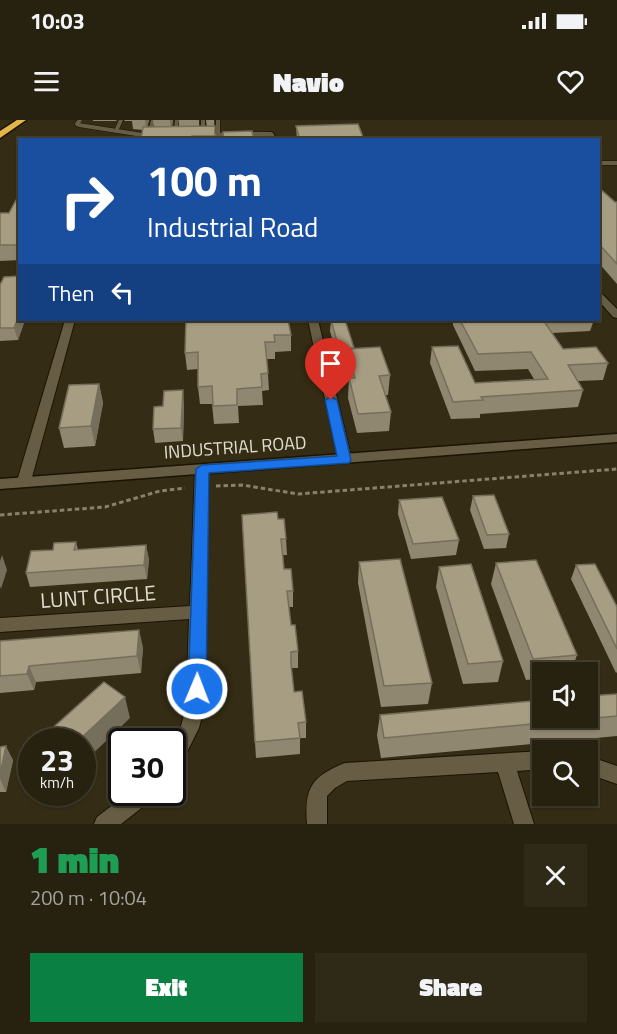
<!DOCTYPE html>
<meta charset="utf-8">
<style>
:root{--surface:#27210f;--page:#2f2918;--text:#f1f3f6;--muted:#a4a39e;--line:#433e2f;--accent:#0b8043}
body{margin:0;font-family:"Titillium Web",sans-serif;background:var(--page);color:var(--text);height:100vh;display:flex;flex-direction:column;font-size:22px;white-space:nowrap}
*{box-sizing:border-box;margin:0}
p{font-size:20px;color:var(--muted)}
.icon{flex:none;width:33px;height:33px;fill:none;stroke:currentColor;stroke-width:2;stroke-linecap:round;stroke-linejoin:round}
.map{position:relative;height:704px;overflow:hidden}
.panel{display:flex;flex-direction:column;background:var(--surface);flex:1}
.panel>*{flex:none}
.guide{position:absolute;left:18px;top:18px;width:582px;height:183px;border-radius:0px;box-shadow:0 2px 4px #0004,0 0 0 2px var(--line);background:#1a4fa0;color:#fff;overflow:hidden}
.buttons{position:absolute;left:532px;top:542px;display:grid;gap:12px}
.buttons a{display:grid;place-items:center;width:66px;height:66px;border-radius:0px;background:var(--surface);box-shadow:0 2px 4px #0004,0 0 0 2px var(--line);font-size:30px}
.speed{position:absolute;left:18px;top:608px;display:flex;gap:12px;font-size:30px;font-weight:700;text-align:center}
.speed>*{display:grid;place-content:center;width:78px;height:78px;border-radius:50%;background:var(--surface);box-shadow:0 2px 4px #0004,0 0 0 2px var(--line);line-height:1}
.speed small{font-size:15px;font-weight:400}
.speed .limit{border:3px solid #111;border-radius:9px;background:#fff;color:#111}
.pin{position:absolute;display:grid;place-items:center;width:51px;height:51px;color:#fff;margin:-62px -26px;border-radius:50% 50% 50% 0;rotate:-45deg;box-shadow:0 0 6px #0007}
.pin .icon{rotate:45deg}
.me{position:absolute;width:66px;margin:-33px;rotate:1deg;stroke-linejoin:round;filter:drop-shadow(0 0 4px #0008)}
.turn{display:flex;align-items:center;gap:21px;height:126px;padding:0 30px;font-size:27px}
.turn .icon{width:78px;height:78px;stroke-width:2.5}
.turn b{display:block;font-size:42px;line-height:51px}
.then{display:flex;align-items:center;height:57px;padding:0 30px;background:#0003;gap:12px;font-size:22px}
.round{display:grid;place-items:center;flex:none;width:63px;height:63px;border-radius:0px;background:var(--page)}
.summary{display:flex;align-items:center;justify-content:space-between;height:102px;padding:0 30px}
h1{font-size:36px;font-weight:800;line-height:45px;color:#1e9e55}
.primary-button{display:flex;gap:12px;margin-top:auto;padding:12px 30px}
.primary-button a{flex:1;height:69px;border-radius:0px;background:var(--accent);color:#fff;font-size:24px;font-weight:800;line-height:69px;text-align:center}
.primary-button a+a{background:var(--page);color:var(--text)}
.status{display:flex;justify-content:space-between;align-items:center;height:42px;padding:0 30px;background:var(--surface);direction:ltr}
.status svg{height:16px;fill:currentColor}
header{display:flex;justify-content:space-between;align-items:center;height:78px;padding:0 30px;background:var(--surface);font-size:27px;font-weight:800}
.map>svg:first-child{display:block}
.lines{fill:none;stroke-linecap:round;stroke-linejoin:round}
.lane-casing{stroke:#1b1400;stroke-width:5}
.street-casing{stroke:#1b1400;stroke-width:2}
.secondary-casing{stroke:#1b1400;stroke-width:3}
.highway-casing{stroke:#1b1400;stroke-width:3}
.path{stroke:#87816e;stroke-width:3;stroke-dasharray:4.5 3;stroke-linecap:butt}
.lane{stroke:#665d44;stroke-width:4}
.street{fill:#665d44;fill-rule:evenodd}
.secondary{fill:#665d44;fill-rule:evenodd}
.highway{fill:#e5b549;fill-rule:evenodd}
.wall{fill:#908770}
.shaded-wall{fill:#756e5b}
.building{fill:#a79d82;stroke:#756e5b;stroke-width:1.5}
.route{fill:#1a73e8;stroke:#114b97;stroke-width:1.5}
.labels{text-anchor:middle;dominant-baseline:central;stroke-width:6;stroke-linejoin:round;paint-order:stroke}
.street-label{font-size:18px;fill:#e1dcce;stroke:#342c14}
.near-street-label{font-size:21px;fill:#e1dcce;stroke:#342c14}
</style>
<div class="status"><b>10:03</b><svg viewBox="0 0 49 12"><path d="M0 12V9h3v3zM5 12V6h3v6zM10 12V3h3v9zM15 12V0h3v12zM26 1h20v11H26zM47 4h2v5h-2z"/></svg></div>
<header><svg class="icon" aria-label="menu" viewBox="0 0 24 24"><path d="M4 6h16M4 12h16M4 18h16"/></svg>Navio<svg class="icon" aria-label="heart" viewBox="0 0 24 24"><path d="M12 20l-8-8c-3-5 5-10 8-4 3-6 11-1 8 4z"/></svg></header>
<div class="map">
<svg width="617" height="704" viewBox="0 0 617 704">
<rect width="100%" height="100%" fill="#342c14"/>
<g class="lines">
<defs>
<g id="lane">
<path d="M80,0L77,4L79,5L149,16"/>
<path d="M203,0V15"/>
<path d="M218,0V15"/>
<path d="M116,11L121,0"/>
<path d="M244,14H271"/>
<path d="M149,15L153,0"/>
<path d="M175,15L177,0"/>
<path d="M208,15L233,14"/>
<path d="M598,43H617"/>
</g>
<g id="street">
<path d="M271,12L274,14L275,20H269L268,14Z"/>
<path d="M598,170L617,189V198L613,197L598,180Z"/>
<path d="M65,200H75L31,361L24,365L17,361Z"/>
<path d="M308,200H318L352,340L350,343H340L338,340Z"/>
<path d="M202,345L209,349L204,588L199,608L179,648L172,651V622L181,606L186,588L189,499L0,512V498L190,486L195,349Z"/>
<path d="M543,631V649L517,651L534,704H514L498,652L347,661L335,668L327,676V704H307C304,668 312,656 345,643Z"/>
<path d="M588,636L617,646V664L588,654Z"/>
<path d="M130,672H156L153,679L121,704H94L97,697Z"/>
</g>
<path id="secondary" d="M617,314V322L0,369V359Z"/>
<path id="highway" d="M17,0H26L0,18V11Z"/>
</defs>
<use href="#lane" class="lane-casing"/>
<use href="#street" class="street-casing"/>
<use href="#secondary" class="secondary-casing"/>
<use href="#highway" class="highway-casing"/>
<g class="path">
<path d="M216,366L242,365L298,374L617,349"/>
<path d="M0,395L105,387L160,371L185,368"/>
</g>
<use href="#lane" class="lane"/>
<use href="#street" class="street"/>
<use href="#secondary" class="secondary"/>
<use href="#highway" class="highway"/>
</g>
<g class="wall">
<path d="M93,0H117L116,1H93Z"/>
<path d="M124,0H149L147,7H154L153,0H173L172,7H179V0H199V7H207L206,0H214L215,20H141L143,10L133,9L132,1H125Z"/>
<path d="M296,6L364,20H297Z"/>
<path d="M598,67L615,82H617V164L598,142Z"/>
<path d="M20,73V140L0,141V93H9Z"/>
<path d="M0,165L20,200H25L18,220L0,221Z"/>
<path d="M186,200L291,215V231L275,232V239H267L269,270L262,271L263,285L238,286L239,303L214,304L212,284H200L198,267V249L187,250L185,233Z"/>
<path d="M331,200L354,228L390,255L388,275H385L391,292L389,311L357,313L348,278L349,258L346,245H339L330,211Z"/>
<path d="M453,200H594L590,211L552,213L563,229L608,243L603,260L578,261L583,270L578,287L480,294V298L451,299L430,243L432,227L475,263L534,259L528,249L475,251L453,205Z"/>
<path d="M99,264L103,283L95,326L64,328L59,308Z"/>
<path d="M184,283L183,321L155,323L153,309L163,286Z"/>
<path d="M473,376L509,414L506,428L484,429L470,390Z"/>
<path d="M399,380L459,420L456,435L411,439L398,394Z"/>
<path d="M278,399L286,419L287,435H283L284,449L293,471V487H289L291,505L298,531V548H291L294,572L306,602V618H300V634L256,638L255,622Z"/>
<path d="M76,422L78,430L146,425L149,440L147,459L30,467L26,453L53,430Z"/>
<path d="M359,442L432,563L428,584L381,587L358,463Z"/>
<path d="M496,443L577,535L571,552H543V558L526,560L491,464Z"/>
<path d="M576,445L617,487V552L616,553L571,459Z"/>
<path d="M439,447L503,541L498,562L463,564L436,467Z"/>
<path d="M0,521L143,527L141,553L36,562L34,570L0,573Z"/>
<path d="M617,574V616L381,638L377,615L380,595Z"/>
<path d="M32,626V650L24,633Z"/>
<path d="M0,627L13,640L6,672H0Z"/>
</g>
<g class="shaded-wall">
<path d="M145,0H149L146,11Z"/>
<path d="M170,0H173L171,11Z"/>
<path d="M20,193V200H25L18,220L14,208Z"/>
<path d="M99,264L103,283L95,326L91,306Z"/>
<path d="M183,270L184,283L183,321L181,308Z"/>
<path d="M146,425L149,440L147,459L144,445Z"/>
<path d="M2,435L7,450L1,469L0,466V441Z"/>
<path d="M139,510L143,527L141,553L137,536Z"/>
<path d="M29,546L36,562L34,570L27,554Z"/>
<path d="M125,577L130,598L82,644V621H78Z"/>
<path d="M6,626L13,640L6,672L0,659V655Z"/>
</g>
<g class="building">
<path d="M358,4L364,20H300L296,6Z"/>
<path d="M215,6V16H192V20H141L143,7Z"/>
<path d="M252,11L254,20H224L223,12Z"/>
<path d="M598,67L615,82H617V144L598,123Z"/>
<path d="M20,73V125H0V93H9Z"/>
<path d="M20,156V193L14,208H0V165L4,157Z"/>
<path d="M186,200H288L291,215H274L275,222H265L268,253L261,254L262,267L237,269V285L213,286L212,266L198,267V232L185,233Z"/>
<path d="M331,200H345L354,228L347,229V232H340Z"/>
<path d="M460,200H543L563,229L596,227L608,243L568,245L583,270L481,277L483,280L453,282L432,227L458,226L475,263L548,259L531,232L478,234Z"/>
<path d="M380,227L390,255L379,256L391,292L358,294L349,258H355L347,229Z"/>
<path d="M99,264L91,306L59,308L69,265Z"/>
<path d="M183,270L181,308L153,309L154,287L163,286L164,271Z"/>
<path d="M494,375L509,414L487,415L473,376Z"/>
<path d="M442,377L459,420L413,424L399,380Z"/>
<path d="M277,392L278,399H284L286,419H281L284,449H291L293,471H287L291,505H295L298,531L291,532V544L294,572L302,571L306,602L298,603L300,618L255,622L242,395Z"/>
<path d="M76,422L74,430L146,425L144,445L26,453L31,431L53,430L54,423Z"/>
<path d="M400,439L432,563L384,566L359,442Z"/>
<path d="M536,440L577,535L533,539L496,443Z"/>
<path d="M471,444L503,541L468,544L439,447Z"/>
<path d="M595,444L617,487V529L576,445Z"/>
<path d="M139,510L137,536L29,546L27,554L0,556V521Z"/>
<path d="M104,562L125,577L78,621H38Z"/>
<path d="M617,574V596L384,618L380,595L543,580V597H588V576Z"/>
<path d="M6,626L0,655V627Z"/>
<path d="M32,626V640L24,633Z"/>
</g>
<path class="route" d="M331,277L337,280L351,340L349,343L209,353L206,569L203,575L197,577L190,575L188,569L196,349L202,345L337,336L325,280Z"/>
<g class="labels">
<g class="street-label">
<text transform="translate(235 327) rotate(-4)">INDUSTRIAL ROAD</text>
</g>
<g class="near-street-label">
<text transform="translate(98 476) rotate(-4)">LUNT CIRCLE</text>
</g>
</g>
</svg>
<div class="buttons">
<a><svg class="icon" aria-label="sound" viewBox="0 0 24 24"><path d="M4 9h4l5-4v14l-5-4H4zM17 9q2 3 0 6"/></svg></a>
<a><svg class="icon" aria-label="search" viewBox="0 0 24 24"><circle cx="10" cy="10" r="6"/><path d="M15 15l6 6"/></svg></a>
</div>
<div class="speed"><div>23<small>km/h</small></div><div class="limit">30</div></div>
<div class="pin" style="left:331px;top:280px;background:#d93025"><svg class="icon" aria-label="arrive" viewBox="0 0 24 24"><path d="M6 21V4h12l-3 4 3 4H6"/></svg></div>
<svg class="me" style="left:197px;top:569px" viewBox="-20 -20 40 40"><circle r="17" fill="#1a73e8" stroke="#fff" stroke-width="3"/><path d="M0-11L8 9 0 5-8 9z" fill="#fff"/></svg>
<div class="guide">
<div class="turn"><svg class="icon" aria-label="right" viewBox="0 0 24 24"><path d="M7 20v-9h11M14 6l5 5-5 5"/></svg><div><b>100 m</b>Industrial Road</div></div>
<div class="then">Then<svg class="icon" aria-label="left" viewBox="0 0 24 24"><path d="M17 20v-9H6M10 6l-5 5 5 5"/></svg></div>
</div>
</div>
<section class="panel">
<div class="summary"><div><h1>1 min</h1><p>200 m · 10:04</p></div><a class="round"><svg class="icon" aria-label="close" viewBox="0 0 24 24"><path d="M6 6l12 12M18 6L6 18"/></svg></a></div>
<div class="primary-button"><a>Exit</a><a>Share</a></div>
</section>
